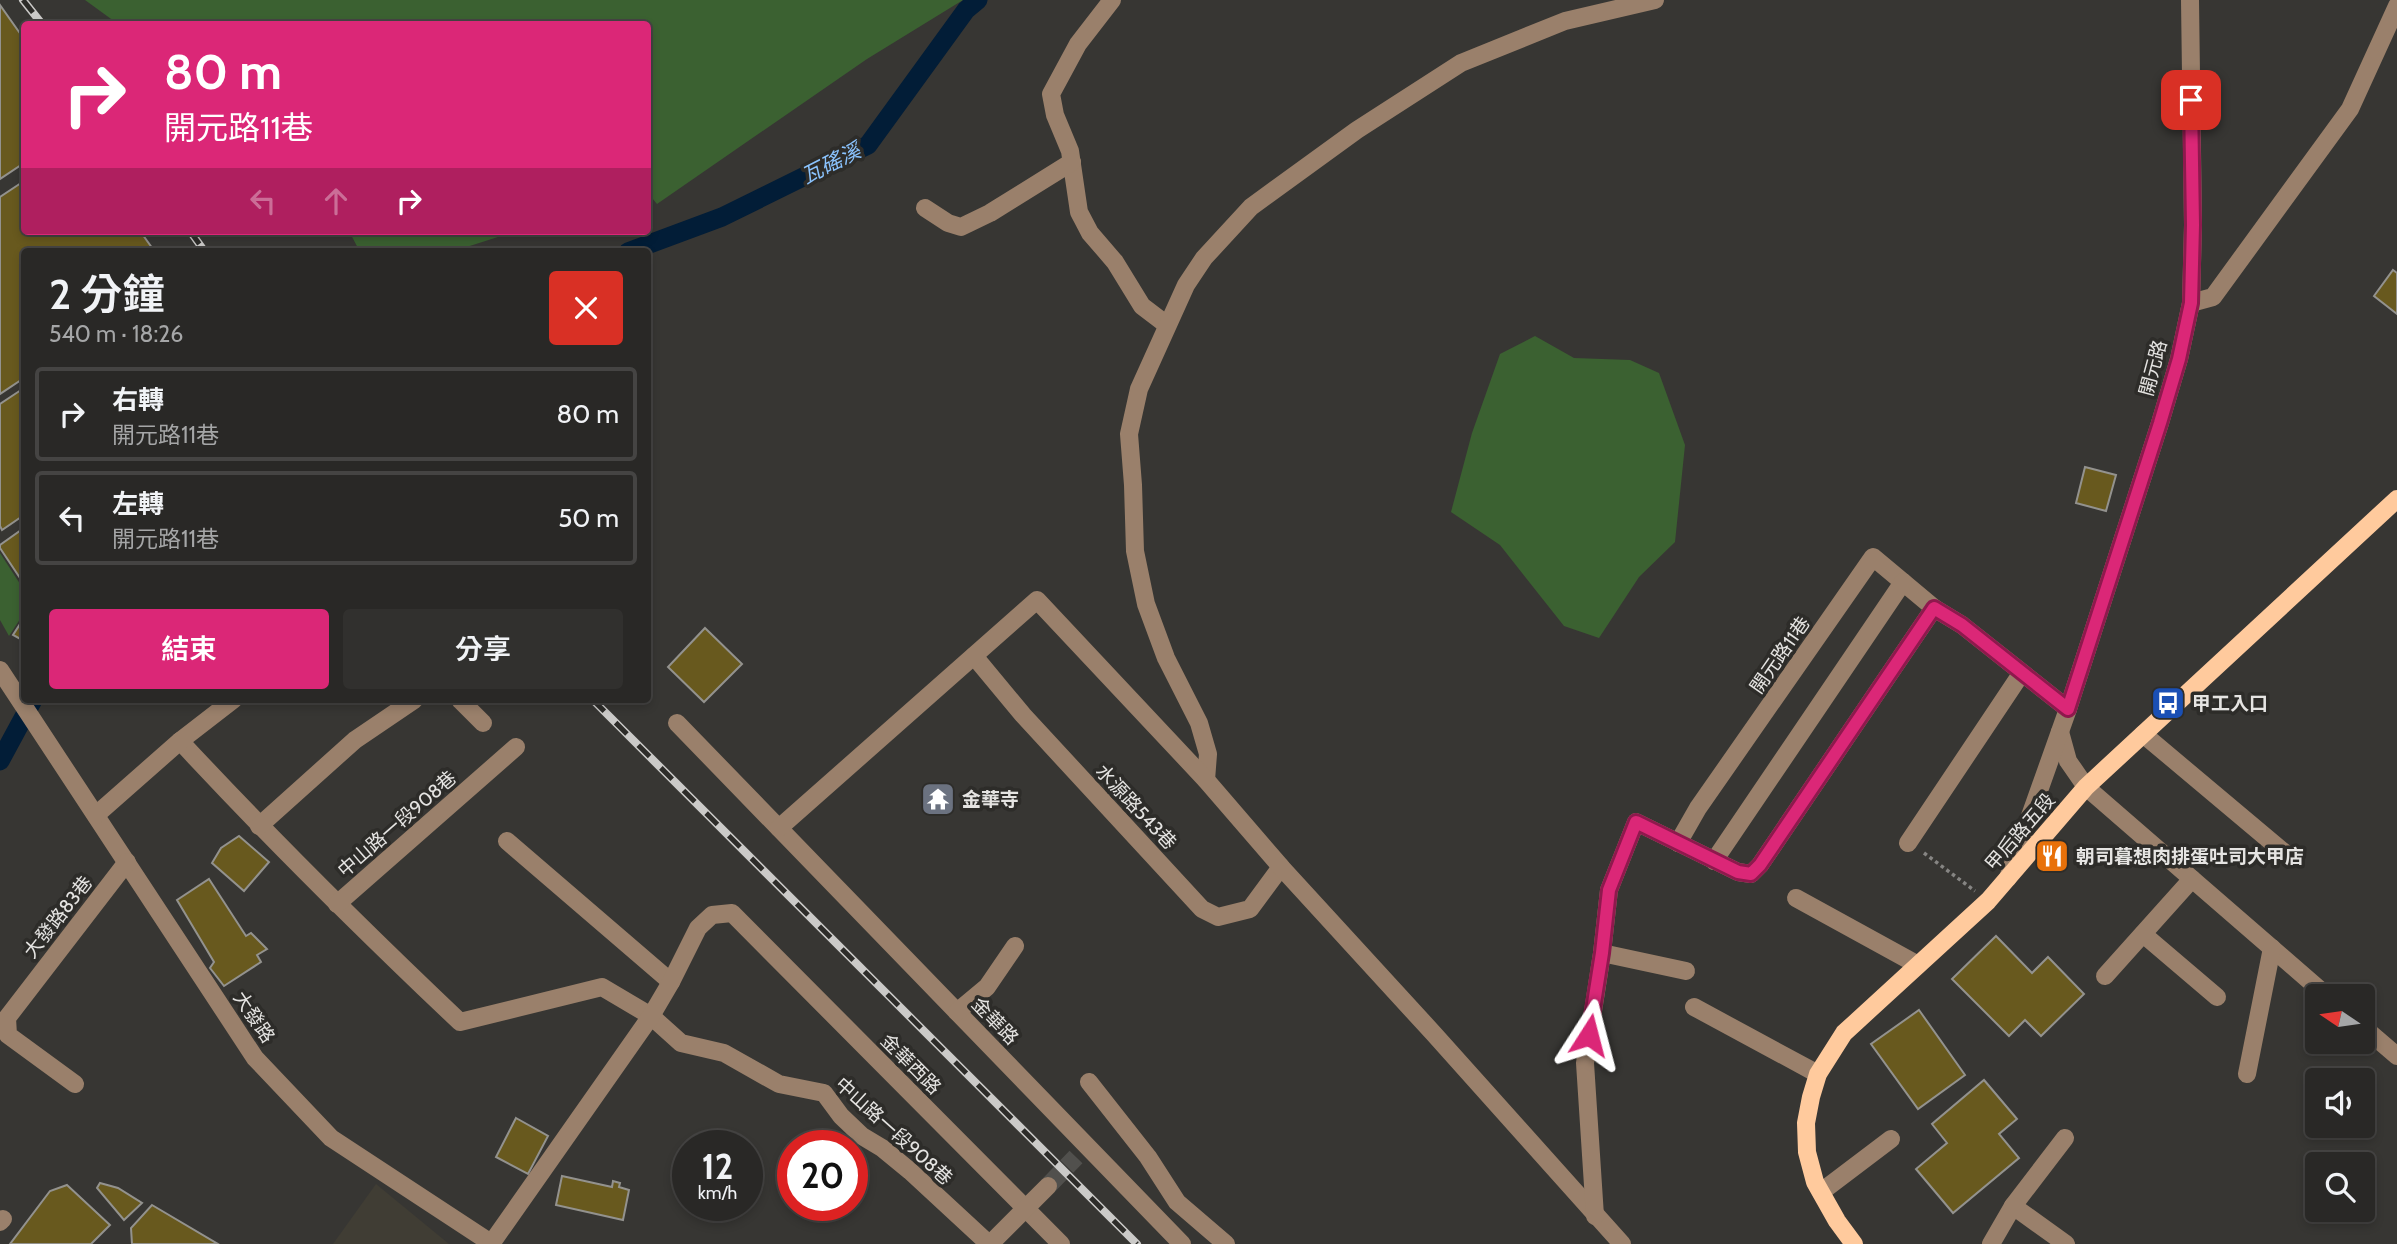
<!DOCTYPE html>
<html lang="zh-TW">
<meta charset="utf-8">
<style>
:root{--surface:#292826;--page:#31302e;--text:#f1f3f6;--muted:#a5a6a7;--line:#454443;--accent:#db2777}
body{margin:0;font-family:Cabin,"Noto Sans TC",sans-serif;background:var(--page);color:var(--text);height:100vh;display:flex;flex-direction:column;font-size:26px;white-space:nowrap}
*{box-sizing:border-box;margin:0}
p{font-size:23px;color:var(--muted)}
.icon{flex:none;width:38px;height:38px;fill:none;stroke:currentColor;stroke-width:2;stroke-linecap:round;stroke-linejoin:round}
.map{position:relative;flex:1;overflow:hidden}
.panel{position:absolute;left:21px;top:248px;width:630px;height:455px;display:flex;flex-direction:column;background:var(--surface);border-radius:7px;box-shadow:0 4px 10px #0003,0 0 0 2px var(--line)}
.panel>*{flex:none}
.guide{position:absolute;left:21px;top:21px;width:630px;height:214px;border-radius:7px;box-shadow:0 4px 10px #0003,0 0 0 2px var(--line);background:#db2777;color:#fff;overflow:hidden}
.needle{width:46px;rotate:283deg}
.controls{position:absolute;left:2305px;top:984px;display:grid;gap:14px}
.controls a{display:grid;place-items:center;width:70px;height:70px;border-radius:7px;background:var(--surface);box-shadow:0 4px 10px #0003,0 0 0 2px var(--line);font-size:35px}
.speed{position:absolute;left:672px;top:1130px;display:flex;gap:14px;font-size:35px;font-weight:700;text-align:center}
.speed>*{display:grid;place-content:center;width:91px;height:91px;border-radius:50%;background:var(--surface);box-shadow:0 4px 10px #0003,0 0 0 2px var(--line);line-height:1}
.speed small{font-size:18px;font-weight:400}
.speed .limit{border:10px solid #d22;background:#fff;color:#111}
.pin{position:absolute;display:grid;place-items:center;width:60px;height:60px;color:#fff;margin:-30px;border-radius:14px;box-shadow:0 4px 10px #0006}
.me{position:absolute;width:77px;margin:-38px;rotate:9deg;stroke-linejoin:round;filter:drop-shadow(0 0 5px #0008)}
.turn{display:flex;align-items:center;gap:24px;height:147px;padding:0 28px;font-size:32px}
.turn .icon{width:91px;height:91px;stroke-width:2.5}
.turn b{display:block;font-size:49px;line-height:60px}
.lanes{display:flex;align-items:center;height:66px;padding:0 28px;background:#0003;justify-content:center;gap:35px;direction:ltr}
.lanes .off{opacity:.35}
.round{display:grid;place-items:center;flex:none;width:74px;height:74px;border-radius:7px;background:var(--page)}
.overview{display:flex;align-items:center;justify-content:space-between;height:119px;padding:0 28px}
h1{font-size:42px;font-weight:600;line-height:52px}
.button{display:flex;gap:14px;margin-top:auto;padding:14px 28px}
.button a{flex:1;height:80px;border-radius:7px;background:var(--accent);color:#fff;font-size:28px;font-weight:600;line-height:80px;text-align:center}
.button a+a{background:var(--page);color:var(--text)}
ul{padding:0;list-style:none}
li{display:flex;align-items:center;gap:21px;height:94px;margin:0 14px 10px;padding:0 14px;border:4px solid var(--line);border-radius:7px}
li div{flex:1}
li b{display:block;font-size:26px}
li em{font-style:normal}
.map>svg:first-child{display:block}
.built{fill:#403d34}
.green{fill:#3b6131}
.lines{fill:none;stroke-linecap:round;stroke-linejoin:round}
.canal{stroke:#021d37;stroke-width:19}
.building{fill:#68591e;stroke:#93928e;stroke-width:2}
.minor-tunnel{stroke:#51504d;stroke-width:18;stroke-dasharray:18 9;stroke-linecap:butt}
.path{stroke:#868583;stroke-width:3.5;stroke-dasharray:3.5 3.5;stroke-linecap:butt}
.minor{stroke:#9a806b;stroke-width:18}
.major{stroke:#ffca9d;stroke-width:18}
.rail-casing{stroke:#cbcac8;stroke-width:8}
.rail{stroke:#2d2c29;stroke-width:5;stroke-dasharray:16;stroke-linecap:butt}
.route-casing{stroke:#8e194d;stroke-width:18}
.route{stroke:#db2777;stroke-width:12}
.labels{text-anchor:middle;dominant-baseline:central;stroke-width:7;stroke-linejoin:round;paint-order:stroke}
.street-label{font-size:19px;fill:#e5e4e2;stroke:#2d2c29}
.poi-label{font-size:19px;font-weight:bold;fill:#e5e4e2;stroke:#2d2c29;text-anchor:start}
.water-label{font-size:21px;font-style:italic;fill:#8bc4ff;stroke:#2d2c29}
</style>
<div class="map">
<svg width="2397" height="1244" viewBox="0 0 2397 1244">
<rect width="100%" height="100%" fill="#373633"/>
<polygon class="built" points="376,1184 449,1244 333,1244"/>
<g class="green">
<polygon points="85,0 963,0 867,59 657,204 648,193 648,24 118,24"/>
<polygon points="349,231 531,231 501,236 451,252 360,252"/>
<polygon points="1535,336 1574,358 1630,360 1659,373 1685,445 1675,542 1639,577 1599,638 1564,626 1500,545 1451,512 1472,433 1500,354"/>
<polygon points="0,553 24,590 24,613 9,636 0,620"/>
</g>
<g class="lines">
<g class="canal">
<polyline points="628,252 722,217 868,145 966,10 978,0"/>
<polyline points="0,761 33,700"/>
</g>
</g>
<g class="building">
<polygon points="0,5 24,39 24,163 0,179"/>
<polygon points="24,181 24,231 140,231 155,252 24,252 24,378 0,394 0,197"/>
<polygon points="2393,270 2397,273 2397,314 2374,296"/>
<polygon points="24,388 24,515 2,530 0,526 0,404"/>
<polygon points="2085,467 2116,475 2106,511 2076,503"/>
<polygon points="24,528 24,584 0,548 0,545"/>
<polygon points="24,618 24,641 13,635"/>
<polygon points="705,628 742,664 704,702 668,667"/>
<polygon points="239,836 269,862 244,891 212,863 221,848"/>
<polygon points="209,879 246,936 251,933 267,949 257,955 261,962 224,986 210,968 214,962 177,900"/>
<polygon points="1996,936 2032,973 2048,957 2084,994 2041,1036 2025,1020 2009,1036 1952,979"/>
<polygon points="1919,1010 1965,1075 1918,1109 1871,1044"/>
<polygon points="1984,1080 2017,1119 1999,1134 2019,1158 1953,1213 1916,1169 1947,1143 1932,1124"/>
<polygon points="516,1118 548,1136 528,1174 496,1157"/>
<polygon points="562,1176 612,1187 613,1181 620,1183 619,1187 629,1190 623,1220 556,1205"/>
<polygon points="100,1183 118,1188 142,1203 124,1220 97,1188"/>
<polygon points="67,1185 110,1225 91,1244 10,1244 50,1191"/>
<polygon points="152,1205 218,1244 132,1244 131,1228"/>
</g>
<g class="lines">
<polyline class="minor-tunnel" points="1048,1186 1076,1157"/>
<polyline class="path" points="1924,853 1975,891"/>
<g class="minor">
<polyline points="1112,0 1078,44 1051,94 1055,115 1070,151 1079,212 1090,233 1115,262 1142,306 1167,325"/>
<polyline points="925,208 948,223 961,227 990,213 1072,162"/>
<polyline points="2191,303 2213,297 2350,109 2397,6"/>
<polyline points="974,656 1023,715 1202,909 1218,917 1250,909 1281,867"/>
<polyline points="0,670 255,1058 331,1138 491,1243"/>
<polyline points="460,700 483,723"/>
<polyline points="677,723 1182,1244"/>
<polyline points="2060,732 2068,761 2086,787 2327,996"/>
<polyline points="2143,734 2286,854"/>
<path d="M180 741C270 838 364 931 460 1022L602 987 651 1016 681 1043 724 1053 779 1084 824 1093 841 1116 862 1136 882 1148 910 1171 989 1244"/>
<polyline points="1206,780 1208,754 1199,723 1166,658 1146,604 1135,551 1133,485 1129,434 1139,389 1186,285 1204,258 1251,207 1357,130 1461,63 1565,21 1655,0"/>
<polyline points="96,815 180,741 233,700"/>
<polyline points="259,826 355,740 414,700"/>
<polyline points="779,828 1037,600 1206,780 1281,867 1434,1034 1622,1244"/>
<polyline points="507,841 671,982"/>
<polyline points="1678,843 1698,808 1873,557 1934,608"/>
<polyline points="1908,843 2021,674"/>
<polyline points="1714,861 1903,582"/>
<polyline points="2008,878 2068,709 2160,423 2179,359 2191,303 2193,225 2190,0"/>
<polyline points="1796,898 1918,965"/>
<polyline points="337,904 516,747"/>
<polyline points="2143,934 2217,997"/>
<polyline points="1602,953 1686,971"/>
<polyline points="2105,976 2192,879"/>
<polyline points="1694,1007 1818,1074"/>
<polyline points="957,1012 987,987 1015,946"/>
<polyline points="2362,1026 2397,1056"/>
<polyline points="2247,1074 2272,948"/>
<polyline points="1089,1082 1148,1157 1177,1202 1226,1244"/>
<polyline points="75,1084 8,1035 7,1018 127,862"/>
<polyline points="1821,1192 1891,1139"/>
<polyline points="2013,1206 2065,1138"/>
<polyline points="1595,1216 1585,1063 1602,953 1609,890 1636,822 1738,872 1751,874 1760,865 1934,608 1962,625 2068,709"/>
<polyline points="0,1222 3,1219"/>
<polyline points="491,1244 651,1016 671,982 698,928 712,915 732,913 1061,1244"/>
<polyline points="990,1244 1048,1186"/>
<polyline points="1991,1244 2013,1206 2066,1244"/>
</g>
<polyline class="major" points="1854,1244 1837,1221 1815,1182 1807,1152 1806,1123 1811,1097 1818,1074 1844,1033 1988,901 2086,787 2397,499"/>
<g class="rail-casing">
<g id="rail">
<polyline points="23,0 42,24"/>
<polyline points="190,231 205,252"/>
<polyline points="593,700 1137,1244"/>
</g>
</g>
<use href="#rail" class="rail"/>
</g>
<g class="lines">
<g class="route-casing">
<polyline id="route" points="1589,1035 1602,953 1609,890 1636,822 1738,872 1751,874 1760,865 1934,608 1962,625 2068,709 2160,423 2179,359 2191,303 2193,225 2191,100"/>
</g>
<use href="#route" class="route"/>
</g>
<defs>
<g id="bus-square" transform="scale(1.75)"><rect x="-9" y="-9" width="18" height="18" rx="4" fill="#1a4fb4" stroke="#2d2c29"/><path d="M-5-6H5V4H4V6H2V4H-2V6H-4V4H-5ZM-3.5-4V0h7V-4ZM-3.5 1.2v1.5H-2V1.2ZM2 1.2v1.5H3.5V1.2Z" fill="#fff"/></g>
<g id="temple-square" transform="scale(1.75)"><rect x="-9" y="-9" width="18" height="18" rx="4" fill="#6b7280" stroke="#2d2c29"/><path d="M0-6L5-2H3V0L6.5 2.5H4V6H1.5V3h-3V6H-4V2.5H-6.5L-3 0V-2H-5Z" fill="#fff"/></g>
<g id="restaurant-square" transform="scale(1.75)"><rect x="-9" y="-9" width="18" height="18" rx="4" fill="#e8710a" stroke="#2d2c29"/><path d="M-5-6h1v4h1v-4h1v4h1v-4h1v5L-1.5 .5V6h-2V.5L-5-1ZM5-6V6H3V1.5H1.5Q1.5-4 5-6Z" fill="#fff"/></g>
</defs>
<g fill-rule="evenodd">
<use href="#bus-square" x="2168" y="703"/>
<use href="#temple-square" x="938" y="799"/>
<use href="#restaurant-square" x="2052" y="856"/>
</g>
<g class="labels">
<g class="street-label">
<text transform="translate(2153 368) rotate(-75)">開元路</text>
<text transform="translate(1780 655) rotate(-55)">開元路11巷</text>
<text transform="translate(1136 807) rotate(47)">水源路543巷</text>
<text transform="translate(397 824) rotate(-41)">中山路一段908巷</text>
<text transform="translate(2020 832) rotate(-49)">甲后路五段</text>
<text transform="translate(58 917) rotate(-52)">大發路83巷</text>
<text transform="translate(254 1017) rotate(56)">大發路</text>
<text transform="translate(995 1021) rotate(46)">金華路</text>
<text transform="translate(911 1064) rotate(45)">金華西路</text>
<text transform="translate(894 1131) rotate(42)">中山路一段908巷</text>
</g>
<g class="poi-label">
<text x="2192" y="703">甲工入口</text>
<text x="962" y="799">金華寺</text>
<text x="2076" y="856">朝司暮想肉排蛋吐司大甲店</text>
</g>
<g class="water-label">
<text transform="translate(831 163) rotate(-27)">瓦磘溪</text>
</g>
</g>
</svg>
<div class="controls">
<a><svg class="needle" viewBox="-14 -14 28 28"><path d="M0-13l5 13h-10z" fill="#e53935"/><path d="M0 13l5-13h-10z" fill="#a5a6a7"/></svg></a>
<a><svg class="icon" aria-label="sound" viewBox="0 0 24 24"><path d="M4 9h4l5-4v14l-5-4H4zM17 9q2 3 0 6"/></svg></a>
<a><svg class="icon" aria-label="search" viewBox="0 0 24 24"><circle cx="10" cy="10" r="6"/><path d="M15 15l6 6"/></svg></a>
</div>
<div class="speed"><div>12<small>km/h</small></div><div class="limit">20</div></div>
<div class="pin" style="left:2191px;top:100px;background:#d93025"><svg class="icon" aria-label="arrive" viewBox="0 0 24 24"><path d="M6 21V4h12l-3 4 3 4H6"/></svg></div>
<svg class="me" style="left:1589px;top:1035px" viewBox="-20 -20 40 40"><path d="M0-17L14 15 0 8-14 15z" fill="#db2777" stroke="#fff" stroke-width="4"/></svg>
<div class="guide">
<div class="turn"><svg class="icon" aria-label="right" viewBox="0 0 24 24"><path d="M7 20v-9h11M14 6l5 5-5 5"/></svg><div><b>80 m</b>開元路11巷</div></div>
<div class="lanes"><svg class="icon off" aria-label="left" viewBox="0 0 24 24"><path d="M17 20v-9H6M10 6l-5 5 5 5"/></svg><svg class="icon off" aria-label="ahead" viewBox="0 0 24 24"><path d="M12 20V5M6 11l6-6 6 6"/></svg><svg class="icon" aria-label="right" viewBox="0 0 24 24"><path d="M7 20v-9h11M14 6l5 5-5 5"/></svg></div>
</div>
<section class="panel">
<div class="overview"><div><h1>2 分鐘</h1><p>540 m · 18:26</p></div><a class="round" style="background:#d93025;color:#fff"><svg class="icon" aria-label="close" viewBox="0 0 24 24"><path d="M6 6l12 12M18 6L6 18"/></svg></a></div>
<ul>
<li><svg class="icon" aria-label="right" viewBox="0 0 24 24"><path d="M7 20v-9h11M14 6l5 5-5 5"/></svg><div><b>右轉</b><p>開元路11巷</p></div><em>80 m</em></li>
<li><svg class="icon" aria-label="left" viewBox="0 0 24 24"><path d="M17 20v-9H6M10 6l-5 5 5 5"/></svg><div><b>左轉</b><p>開元路11巷</p></div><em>50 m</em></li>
</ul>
<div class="button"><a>結束</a><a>分享</a></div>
</section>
</div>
